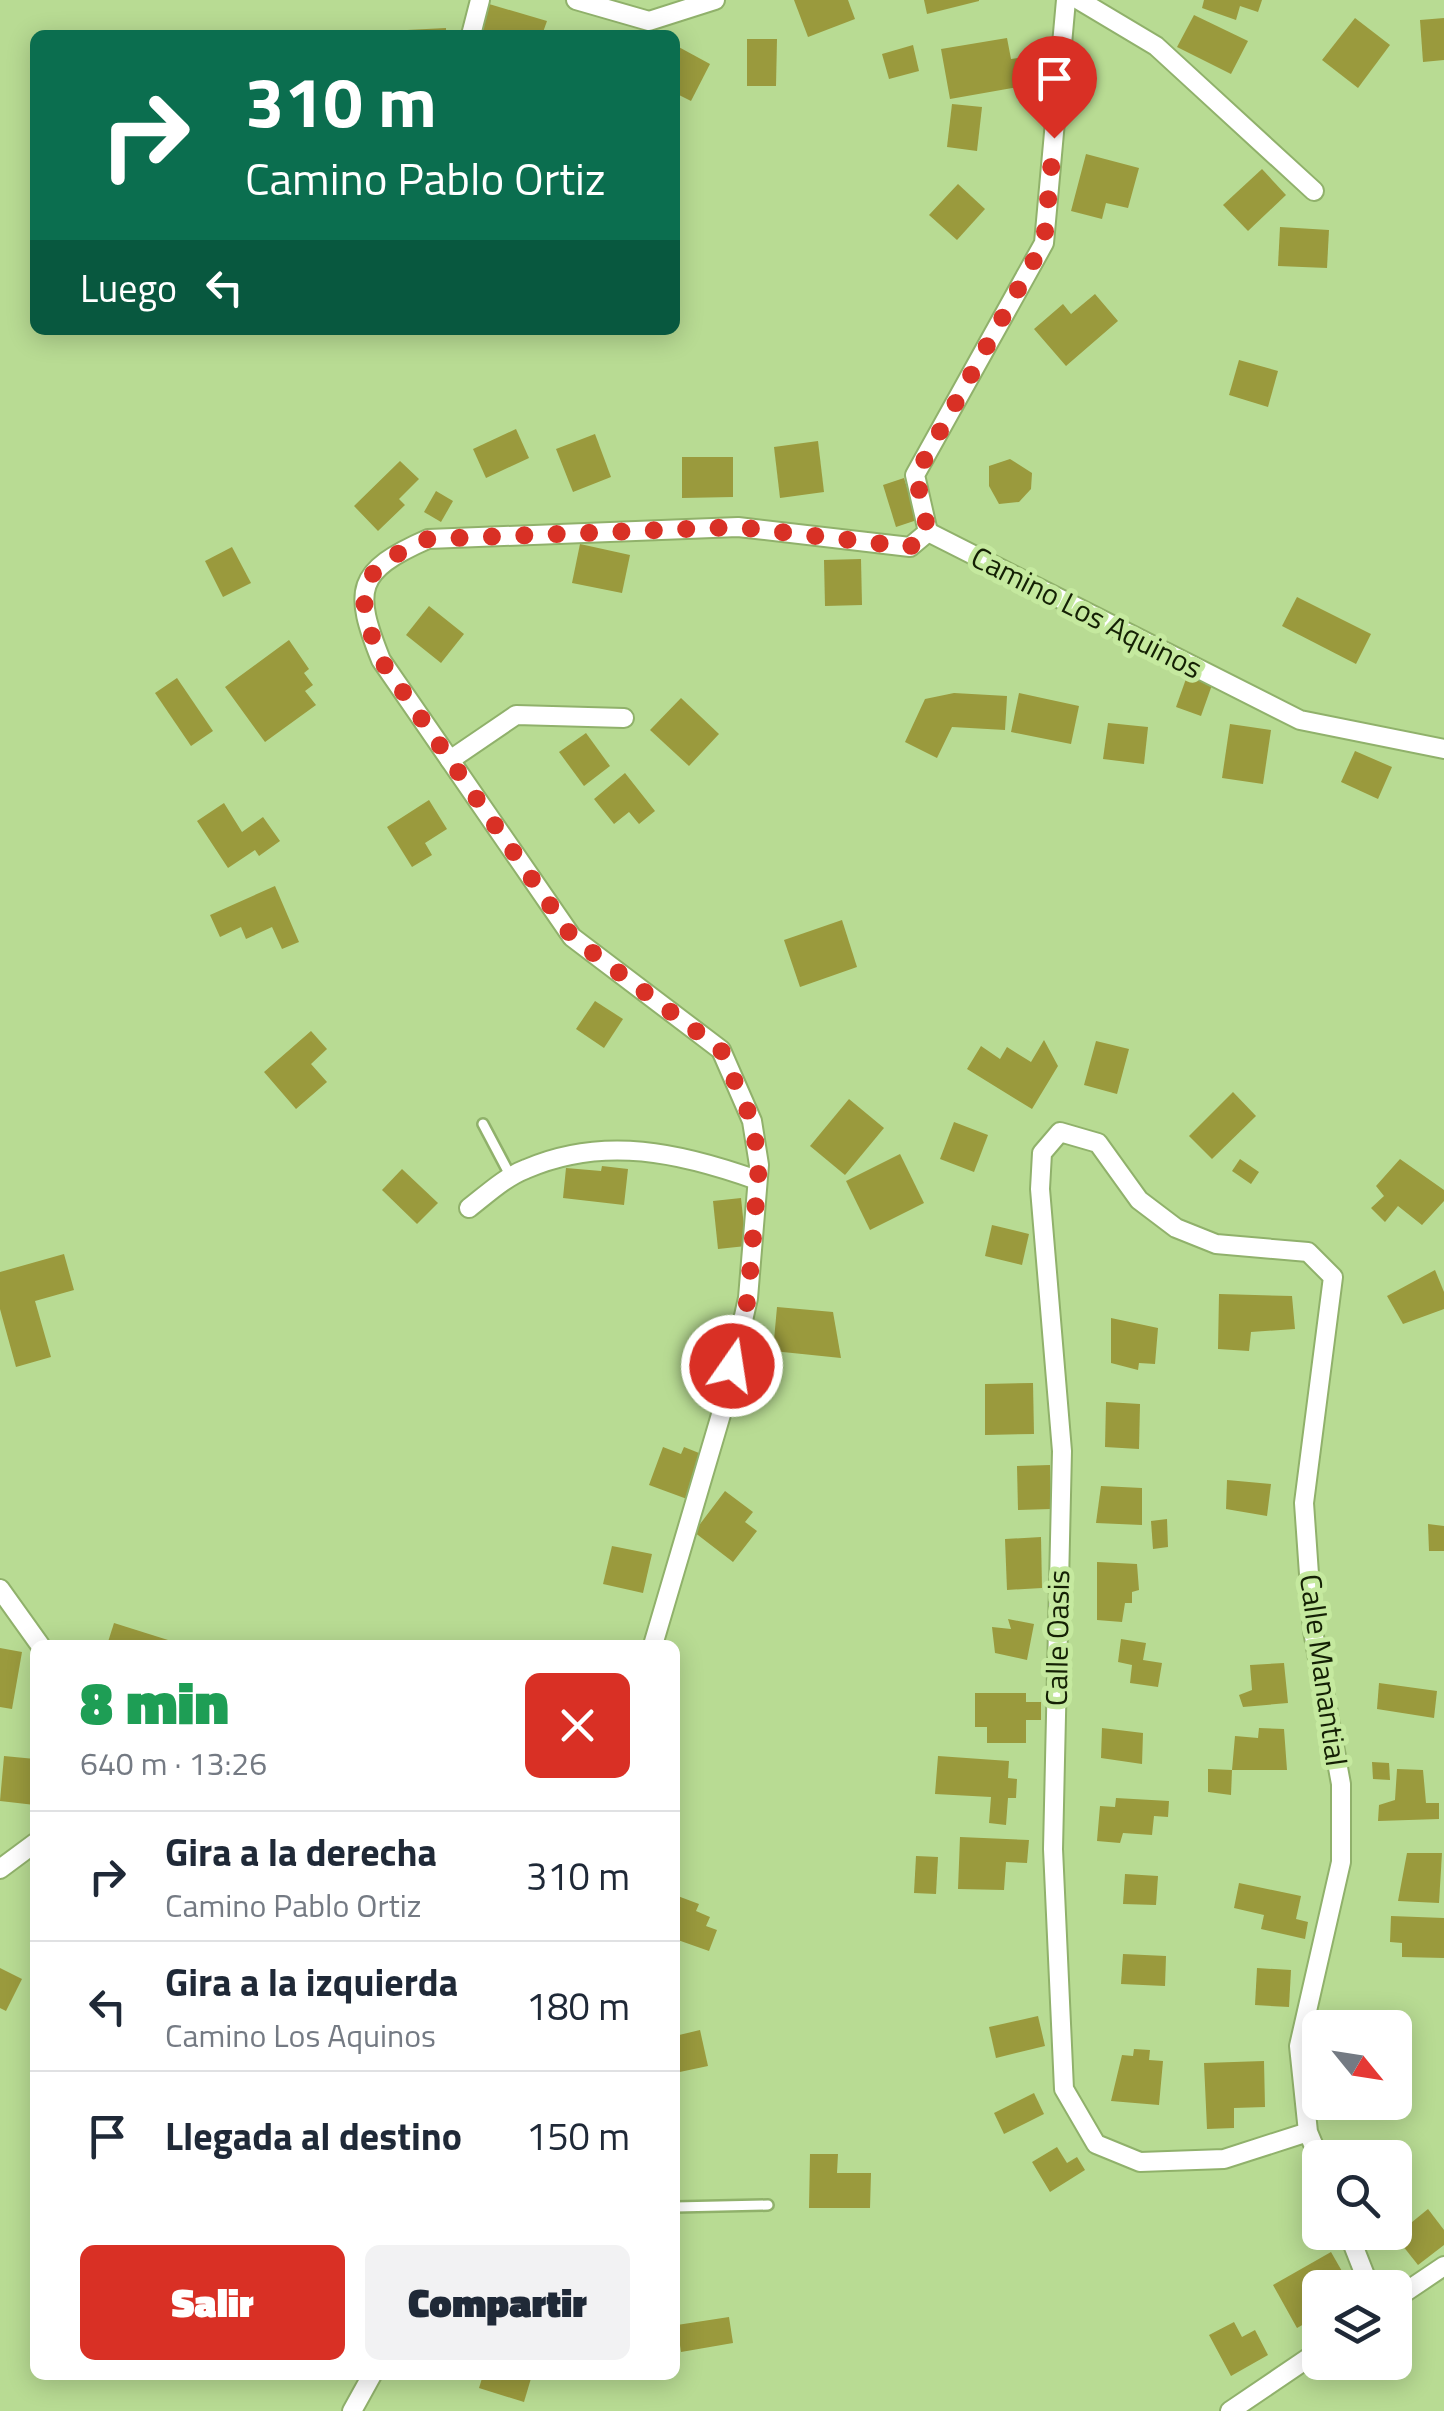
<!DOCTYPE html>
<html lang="es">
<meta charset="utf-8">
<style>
:root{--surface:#fff;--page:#f2f2f3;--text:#1f2937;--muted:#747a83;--line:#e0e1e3;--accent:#d93025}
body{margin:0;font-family:"Titillium Web",sans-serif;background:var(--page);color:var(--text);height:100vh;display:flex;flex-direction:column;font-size:38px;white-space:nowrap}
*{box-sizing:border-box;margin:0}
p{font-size:32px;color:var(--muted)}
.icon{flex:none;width:55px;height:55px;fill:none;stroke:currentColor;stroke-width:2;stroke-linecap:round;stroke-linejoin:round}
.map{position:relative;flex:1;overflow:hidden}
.side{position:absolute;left:30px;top:1640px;width:650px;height:740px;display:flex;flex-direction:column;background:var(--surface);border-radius:15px;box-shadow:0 5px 25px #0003}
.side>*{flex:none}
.banner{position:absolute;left:30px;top:30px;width:650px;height:305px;border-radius:15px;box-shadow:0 5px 25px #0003;background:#0b6e4f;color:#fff;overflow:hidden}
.needle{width:65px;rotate:120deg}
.fabs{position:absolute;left:1302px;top:2010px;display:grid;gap:20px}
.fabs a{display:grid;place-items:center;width:110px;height:110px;border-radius:15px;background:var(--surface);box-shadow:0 5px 25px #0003;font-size:50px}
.pin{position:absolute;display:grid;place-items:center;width:85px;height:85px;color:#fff;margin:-102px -42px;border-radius:50% 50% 50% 0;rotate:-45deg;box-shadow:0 0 10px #0007}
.pin .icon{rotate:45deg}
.me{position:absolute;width:110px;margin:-55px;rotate:13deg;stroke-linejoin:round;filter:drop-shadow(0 0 8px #0008)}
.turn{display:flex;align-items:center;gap:35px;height:210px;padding:0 50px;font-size:45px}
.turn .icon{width:130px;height:130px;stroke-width:2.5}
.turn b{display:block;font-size:70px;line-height:85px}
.then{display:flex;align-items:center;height:95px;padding:0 50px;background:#0003;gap:20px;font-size:38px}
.round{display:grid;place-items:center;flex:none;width:105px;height:105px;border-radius:15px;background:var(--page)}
.overview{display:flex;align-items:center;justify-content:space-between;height:170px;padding:0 50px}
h1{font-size:60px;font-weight:800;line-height:75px;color:#1e9e55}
.cta{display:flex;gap:20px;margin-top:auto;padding:20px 50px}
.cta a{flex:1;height:115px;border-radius:15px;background:var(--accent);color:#fff;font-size:40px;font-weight:800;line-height:115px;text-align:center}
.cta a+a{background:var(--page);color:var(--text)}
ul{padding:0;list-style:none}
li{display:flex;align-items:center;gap:30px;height:130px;padding:0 50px;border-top:2px solid var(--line)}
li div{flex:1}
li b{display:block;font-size:38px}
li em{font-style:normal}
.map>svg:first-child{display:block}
.building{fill:#9a9a3d}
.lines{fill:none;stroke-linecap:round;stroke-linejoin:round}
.lane-casing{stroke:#90b16b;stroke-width:14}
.street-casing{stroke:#90b16b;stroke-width:22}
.lane{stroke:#fff;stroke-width:9}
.street{stroke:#fff;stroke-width:18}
.route{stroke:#d93025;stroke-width:18;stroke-dasharray:0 32.4}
.labels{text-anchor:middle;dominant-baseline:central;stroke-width:10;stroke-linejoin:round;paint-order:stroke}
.street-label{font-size:30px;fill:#142004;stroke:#c5e99f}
</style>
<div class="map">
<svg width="1444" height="2411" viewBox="0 0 1444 2411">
<rect width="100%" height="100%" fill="#b8db93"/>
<g class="building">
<polygon points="794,0 848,0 855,19 808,37"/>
<polygon points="924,0 979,0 979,1 927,14"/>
<polygon points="1204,0 1262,0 1258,12 1240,6 1236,20 1202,8"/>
<polygon points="489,4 547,21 542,35 480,34"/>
<polygon points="1194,15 1248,41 1231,74 1177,47"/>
<polygon points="1355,18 1390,45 1358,88 1322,60"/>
<polygon points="1444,18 1444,60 1423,62 1420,20"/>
<polygon points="446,28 446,35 407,35 407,30"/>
<polygon points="1007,38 1011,59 1024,57 1029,85 950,99 941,49"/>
<polygon points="747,39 777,39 776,86 747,86"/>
<polygon points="675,45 710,64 691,101 675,93"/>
<polygon points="913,45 919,71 889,79 882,54"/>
<polygon points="952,104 982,107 977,151 947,147"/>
<polygon points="1086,154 1139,168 1128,208 1106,203 1102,219 1071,211"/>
<polygon points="1262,169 1286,195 1248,231 1223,205"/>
<polygon points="958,184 985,209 957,240 929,215"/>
<polygon points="1280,227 1329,230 1327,268 1278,266"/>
<polygon points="1095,294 1118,321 1066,366 1034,329 1063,304 1071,314"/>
<polygon points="1239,360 1278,371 1268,407 1229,395"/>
<polygon points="516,429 529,458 486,478 473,449"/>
<polygon points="595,434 611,477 573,492 556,449"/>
<polygon points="818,441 824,492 780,498 774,447"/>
<polygon points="682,457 733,457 733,497 682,498"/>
<polygon points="1010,459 1032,473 1031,489 1019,502 999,504 989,486 989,466"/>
<polygon points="400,461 419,479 399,499 405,505 378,531 354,506"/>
<polygon points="904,478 917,520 896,527 883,485"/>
<polygon points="436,491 453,501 441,522 424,512"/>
<polygon points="580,544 630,555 622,593 572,583"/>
<polygon points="232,547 251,583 223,597 205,561"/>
<polygon points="861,559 862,605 825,606 824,560"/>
<polygon points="1297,597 1371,634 1356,664 1282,626"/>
<polygon points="429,606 464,634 441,663 406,635"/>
<polygon points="289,640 309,669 304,673 313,685 305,691 316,705 265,742 225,687"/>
<polygon points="1187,676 1212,685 1201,716 1176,707"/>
<polygon points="177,678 213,731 191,746 155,693"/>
<polygon points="954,693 1007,696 1005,730 952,727 937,758 905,742 925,699"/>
<polygon points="1019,693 1079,706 1071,744 1011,732"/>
<polygon points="681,698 719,734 689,766 650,730"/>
<polygon points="1108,723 1148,727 1144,764 1103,759"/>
<polygon points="1230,724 1271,730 1263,784 1222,778"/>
<polygon points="586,733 610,766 584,786 559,752"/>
<polygon points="1355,751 1392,767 1378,799 1341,782"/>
<polygon points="625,773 655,811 639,824 629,812 614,824 594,799"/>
<polygon points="429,800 447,829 425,843 432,855 412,867 387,827"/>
<polygon points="224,803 242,832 263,817 280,841 259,856 255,850 228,868 197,821"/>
<polygon points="275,886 299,942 282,949 272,927 246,939 241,927 220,937 210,915"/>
<polygon points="842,920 857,967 800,987 784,940"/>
<polygon points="595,1001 623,1019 604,1048 576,1029"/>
<polygon points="311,1031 327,1049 311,1064 327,1082 296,1109 264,1072"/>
<polygon points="1044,1040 1058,1066 1032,1109 967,1069 981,1046 1000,1059 1007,1047 1031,1062"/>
<polygon points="1096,1041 1129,1049 1117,1094 1084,1085"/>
<polygon points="1233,1092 1256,1116 1212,1159 1189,1136"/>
<polygon points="849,1099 884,1128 845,1175 810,1146"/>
<polygon points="954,1122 988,1135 974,1172 940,1159"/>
<polygon points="900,1154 924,1203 870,1230 846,1181"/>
<polygon points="1240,1159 1259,1172 1251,1184 1232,1171"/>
<polygon points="1400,1159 1444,1190 1444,1201 1422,1225 1398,1206 1385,1222 1371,1208 1384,1196 1376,1186"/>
<polygon points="602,1166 628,1169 624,1205 563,1198 566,1168 601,1171"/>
<polygon points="402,1169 438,1203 417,1224 382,1190"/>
<polygon points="741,1198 746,1246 718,1249 713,1201"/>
<polygon points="992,1225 1029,1234 1022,1265 985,1256"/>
<polygon points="64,1254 74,1290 35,1301 51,1357 16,1367 0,1309 0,1272"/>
<polygon points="1435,1270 1444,1292 1444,1309 1403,1324 1387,1296"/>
<polygon points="1219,1294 1292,1296 1295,1329 1251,1332 1249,1351 1218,1349"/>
<polygon points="777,1307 833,1312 841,1358 773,1351"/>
<polygon points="1111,1318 1158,1328 1155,1364 1139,1363 1138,1370 1111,1363"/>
<polygon points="1033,1383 1034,1434 985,1435 985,1384"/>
<polygon points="1106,1402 1140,1404 1139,1449 1105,1447"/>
<polygon points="663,1447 681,1454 684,1447 704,1455 687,1499 649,1485"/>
<polygon points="1050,1465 1051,1509 1018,1510 1017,1466"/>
<polygon points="1227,1480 1271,1484 1267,1516 1226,1509"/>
<polygon points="1101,1486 1142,1488 1142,1525 1096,1523"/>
<polygon points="725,1491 753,1512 745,1522 757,1531 733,1562 694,1532"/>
<polygon points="1167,1519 1168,1547 1153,1549 1151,1521"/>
<polygon points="1428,1524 1444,1526 1444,1551 1429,1551"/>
<polygon points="1041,1537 1042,1588 1007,1590 1005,1539"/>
<polygon points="612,1546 652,1554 643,1593 603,1584"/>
<polygon points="1097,1562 1137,1564 1139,1590 1132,1592 1132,1603 1125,1603 1122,1622 1097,1620"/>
<polygon points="1008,1619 1034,1624 1027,1660 995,1653 992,1627 1011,1629"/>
<polygon points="114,1623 168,1640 166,1645 107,1645"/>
<polygon points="1121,1639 1146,1643 1143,1660 1162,1663 1158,1687 1130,1683 1132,1665 1118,1662"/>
<polygon points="0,1648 22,1652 12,1709 0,1707"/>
<polygon points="1284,1663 1288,1703 1243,1707 1239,1695 1252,1690 1250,1665"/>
<polygon points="1379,1683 1437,1691 1434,1718 1377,1709"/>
<polygon points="975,1693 1026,1693 1026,1702 1041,1702 1041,1720 1026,1720 1026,1743 987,1743 987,1727 975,1727"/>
<polygon points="1102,1728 1143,1733 1142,1764 1101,1758"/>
<polygon points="1259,1728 1284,1729 1287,1770 1232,1770 1235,1736 1258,1738"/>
<polygon points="4,1756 35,1759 35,1805 0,1801"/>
<polygon points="938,1756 1009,1761 1008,1778 1017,1779 1016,1798 1008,1798 1006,1825 989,1823 991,1797 935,1794"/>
<polygon points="1372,1762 1389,1763 1390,1780 1373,1779"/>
<polygon points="1208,1769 1232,1770 1231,1795 1208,1792"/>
<polygon points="1397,1769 1423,1770 1426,1803 1439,1803 1439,1819 1378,1821 1379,1805 1395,1800"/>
<polygon points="1116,1798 1169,1801 1168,1817 1154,1816 1152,1835 1123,1833 1120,1843 1097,1841 1100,1806 1115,1807"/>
<polygon points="960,1837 1029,1840 1027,1863 1006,1862 1004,1890 958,1889"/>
<polygon points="1407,1853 1442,1853 1439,1903 1398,1901"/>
<polygon points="916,1856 938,1857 936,1894 914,1893"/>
<polygon points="1125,1874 1158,1876 1156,1905 1123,1904"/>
<polygon points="1239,1883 1301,1896 1296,1919 1308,1922 1305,1939 1261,1929 1264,1915 1234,1908"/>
<polygon points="675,1895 699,1904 696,1911 710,1917 706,1926 717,1930 709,1951 675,1939"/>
<polygon points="1391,1916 1444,1918 1444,1958 1402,1957 1402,1943 1390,1942"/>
<polygon points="1123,1954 1166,1956 1165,1986 1121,1984"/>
<polygon points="0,1968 22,1979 6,2011 0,2008"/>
<polygon points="1257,1968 1291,1970 1289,2007 1255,2005"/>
<polygon points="1038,2016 1045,2046 996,2058 989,2027"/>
<polygon points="700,2030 708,2066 675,2073 675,2036"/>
<polygon points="1134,2049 1150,2050 1149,2060 1163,2061 1159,2105 1111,2101 1122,2055 1133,2056"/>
<polygon points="1402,2051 1411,2085 1395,2089 1395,2053"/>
<polygon points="1264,2061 1265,2107 1234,2108 1234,2128 1207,2129 1204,2063"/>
<polygon points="1034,2093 1044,2114 1004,2134 994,2113"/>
<polygon points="1057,2147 1067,2163 1077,2157 1085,2170 1050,2192 1032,2162"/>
<polygon points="810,2154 838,2154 837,2173 871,2173 870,2208 809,2208"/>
<polygon points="1428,2209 1444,2230 1444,2245 1418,2265 1395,2236"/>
<polygon points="1331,2252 1343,2273 1330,2281 1334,2288 1320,2288 1320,2315 1297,2328 1273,2285"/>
<polygon points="729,2317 733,2343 681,2352 677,2325"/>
<polygon points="1234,2322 1242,2337 1255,2330 1268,2355 1231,2376 1209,2335"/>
<polygon points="483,2375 532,2375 524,2402 479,2388"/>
</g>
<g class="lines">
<g class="lane-casing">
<g id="lane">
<polyline points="483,1124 511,1177"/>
<polyline points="675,2207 768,2205"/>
</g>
</g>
<g class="street-casing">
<g id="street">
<polyline points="576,0 649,21 715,0"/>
<polyline points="1079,0 1156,46 1314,191"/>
<polyline points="471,35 480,0"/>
<polyline points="928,532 915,475 1044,243 1066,0"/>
<polyline points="928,532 1300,720 1444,749"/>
<polyline points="450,760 516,715 624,718"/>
<path d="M469 1208C486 1195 505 1177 526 1169 604 1135 681 1153 757 1180"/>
<polyline points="0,1589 40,1645"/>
<path d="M653 1645 725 1401 748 1298 759 1165 752 1121 721 1050 572 937 381 660C353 590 355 571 428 539L738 527 910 547 928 532"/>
<polyline points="0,1869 35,1843"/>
<polyline points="1308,2132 1224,2159 1140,2162 1096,2144 1064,2089 1053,1849 1062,1451 1040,1189 1042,1153 1060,1132 1098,1143 1139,1200 1176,1228 1216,1244 1308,1252 1333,1277 1304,1503 1313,1631 1341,1784 1341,1862 1299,2046 1308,2132 1320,2161"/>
<polyline points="1348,2232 1370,2288"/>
<polyline points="1395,2299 1444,2266"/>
<polyline points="352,2411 372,2375"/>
<polyline points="1230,2411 1320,2350"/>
</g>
</g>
<use href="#lane" class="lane"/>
<use href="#street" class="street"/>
</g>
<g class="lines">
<path class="route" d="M732 1366 748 1298 759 1165 752 1121 721 1050 572 937 381 660C353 590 355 571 428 539L738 527 910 547 928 532 916 475 1044 242 1054 138"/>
</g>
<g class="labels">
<g class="street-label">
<text transform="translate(1087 612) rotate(27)">Camino Los Aquinos</text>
<text transform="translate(1057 1638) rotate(-89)">Calle Oasis</text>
<text transform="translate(1324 1670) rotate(82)">Calle Manantial</text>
</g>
</g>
</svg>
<div class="fabs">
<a><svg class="needle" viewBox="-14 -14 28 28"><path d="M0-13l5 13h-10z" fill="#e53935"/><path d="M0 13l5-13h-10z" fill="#747a83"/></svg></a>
<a><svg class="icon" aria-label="search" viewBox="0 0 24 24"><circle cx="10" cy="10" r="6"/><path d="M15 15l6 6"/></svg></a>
<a><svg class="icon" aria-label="layers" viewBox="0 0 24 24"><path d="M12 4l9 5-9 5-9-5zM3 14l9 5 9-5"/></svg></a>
</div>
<div class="pin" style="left:1054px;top:138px;background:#d93025"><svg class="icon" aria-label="arrive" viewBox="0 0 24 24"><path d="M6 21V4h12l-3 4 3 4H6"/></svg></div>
<svg class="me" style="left:732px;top:1366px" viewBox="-20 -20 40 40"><circle r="17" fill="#d93025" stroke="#fff" stroke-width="3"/><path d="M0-11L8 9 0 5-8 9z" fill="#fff"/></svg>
<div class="banner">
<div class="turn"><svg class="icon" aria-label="right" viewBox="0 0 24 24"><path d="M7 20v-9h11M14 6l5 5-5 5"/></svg><div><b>310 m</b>Camino Pablo Ortiz</div></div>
<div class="then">Luego<svg class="icon" aria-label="left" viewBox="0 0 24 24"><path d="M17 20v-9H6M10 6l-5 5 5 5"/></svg></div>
</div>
<section class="side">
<div class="overview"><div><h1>8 min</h1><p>640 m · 13:26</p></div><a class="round" style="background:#d93025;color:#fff"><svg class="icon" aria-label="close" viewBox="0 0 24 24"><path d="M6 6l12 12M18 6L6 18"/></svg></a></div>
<ul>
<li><svg class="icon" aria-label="right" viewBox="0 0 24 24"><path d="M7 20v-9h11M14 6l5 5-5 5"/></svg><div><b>Gira a la derecha</b><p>Camino Pablo Ortiz</p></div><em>310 m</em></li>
<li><svg class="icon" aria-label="left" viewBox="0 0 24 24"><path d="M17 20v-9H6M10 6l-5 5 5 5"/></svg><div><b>Gira a la izquierda</b><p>Camino Los Aquinos</p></div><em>180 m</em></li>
<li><svg class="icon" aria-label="arrive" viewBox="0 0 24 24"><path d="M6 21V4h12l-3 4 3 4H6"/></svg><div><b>Llegada al destino</b></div><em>150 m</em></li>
</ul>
<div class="cta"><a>Salir</a><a>Compartir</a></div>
</section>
</div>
